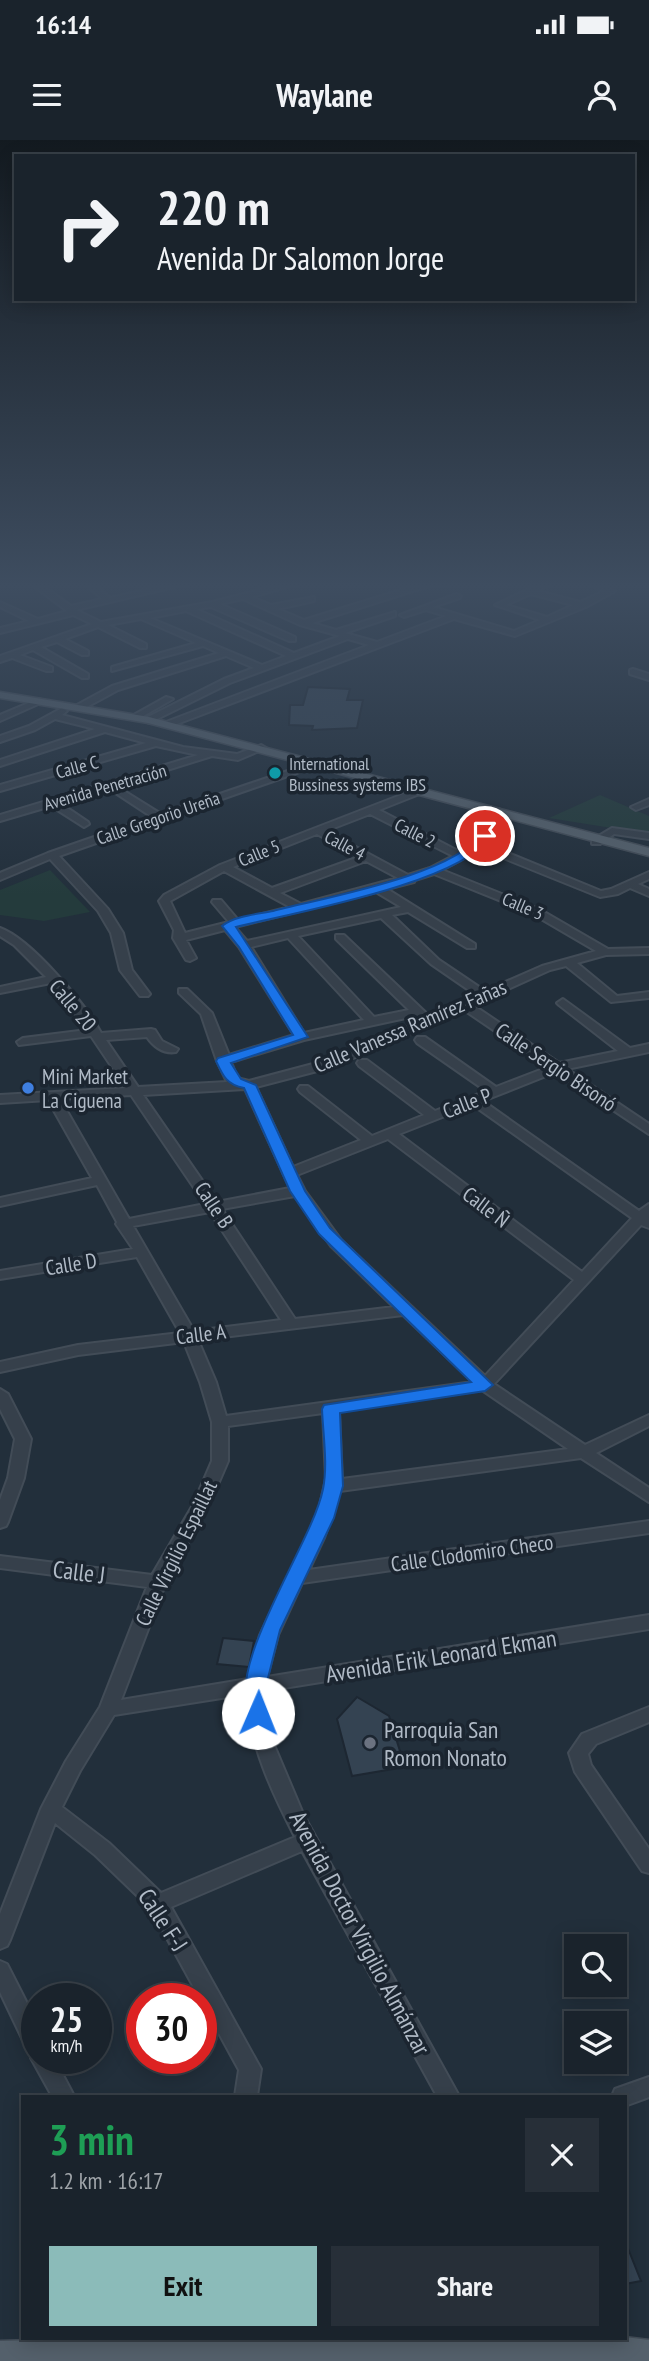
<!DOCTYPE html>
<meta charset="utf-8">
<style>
:root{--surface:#1a232c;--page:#272f38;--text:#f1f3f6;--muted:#9fa4a9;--line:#384048;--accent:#8bbbb9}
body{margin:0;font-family:"PT Sans Narrow",sans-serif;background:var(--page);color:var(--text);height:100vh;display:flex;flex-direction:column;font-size:26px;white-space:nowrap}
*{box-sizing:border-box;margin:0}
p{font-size:23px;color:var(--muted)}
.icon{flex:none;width:38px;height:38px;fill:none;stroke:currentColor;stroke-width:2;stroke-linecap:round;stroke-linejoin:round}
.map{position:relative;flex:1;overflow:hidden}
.details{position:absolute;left:21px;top:1955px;width:606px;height:245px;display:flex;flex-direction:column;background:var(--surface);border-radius:0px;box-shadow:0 4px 18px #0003,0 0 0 2px var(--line)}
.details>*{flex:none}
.guide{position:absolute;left:14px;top:14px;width:621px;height:147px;border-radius:0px;box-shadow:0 4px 18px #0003,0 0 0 2px var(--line);background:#1a232c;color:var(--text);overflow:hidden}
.tools{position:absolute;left:564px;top:1794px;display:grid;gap:14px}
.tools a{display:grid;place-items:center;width:63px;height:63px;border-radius:0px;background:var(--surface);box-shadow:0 4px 18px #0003,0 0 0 2px var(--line);font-size:35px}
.speed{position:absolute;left:21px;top:1843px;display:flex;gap:14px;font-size:35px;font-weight:700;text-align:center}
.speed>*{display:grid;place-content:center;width:91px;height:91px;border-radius:50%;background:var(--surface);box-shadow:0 4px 18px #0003,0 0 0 2px var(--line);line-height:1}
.speed small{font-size:18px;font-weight:400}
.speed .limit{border:10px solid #d22;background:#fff;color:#111}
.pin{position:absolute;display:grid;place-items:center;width:60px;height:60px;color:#fff;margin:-30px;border:4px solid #fff;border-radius:50%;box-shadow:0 2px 7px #0007}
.me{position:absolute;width:77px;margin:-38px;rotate:1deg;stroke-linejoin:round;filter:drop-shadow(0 0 5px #0008)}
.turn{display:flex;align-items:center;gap:24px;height:147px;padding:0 28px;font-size:32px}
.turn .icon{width:91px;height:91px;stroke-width:2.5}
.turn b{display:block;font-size:49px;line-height:60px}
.round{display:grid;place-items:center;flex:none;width:74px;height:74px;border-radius:0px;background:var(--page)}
.summary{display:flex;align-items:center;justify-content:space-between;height:119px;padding:0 28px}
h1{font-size:42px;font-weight:700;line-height:52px;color:#1e9e55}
.primary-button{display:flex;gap:14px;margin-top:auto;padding:14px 28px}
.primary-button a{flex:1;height:80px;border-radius:0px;background:var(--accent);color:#111;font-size:28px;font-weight:700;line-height:80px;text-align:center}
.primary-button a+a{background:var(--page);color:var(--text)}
.status{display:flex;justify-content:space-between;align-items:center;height:49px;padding:0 35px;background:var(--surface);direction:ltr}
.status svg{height:19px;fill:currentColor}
header{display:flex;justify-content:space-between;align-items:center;height:91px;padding:0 28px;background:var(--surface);font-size:32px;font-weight:700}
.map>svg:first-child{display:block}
.green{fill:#243b3c}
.building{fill:#344352;stroke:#1d2732;stroke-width:2}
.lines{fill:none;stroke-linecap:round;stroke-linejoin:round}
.minor-casing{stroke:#424c57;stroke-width:4}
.major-casing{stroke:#424c57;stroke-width:3}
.minor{fill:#36404b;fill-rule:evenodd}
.major{fill:#54606b;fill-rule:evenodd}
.route{fill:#1a73e8;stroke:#114b97;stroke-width:2}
.culture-dot{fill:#0f9aa8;stroke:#1b2530;stroke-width:2.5}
.shop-dot{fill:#3f7fe0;stroke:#1b2530;stroke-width:2.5}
.worship-dot{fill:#6b7280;stroke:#1b2530;stroke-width:2.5}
.labels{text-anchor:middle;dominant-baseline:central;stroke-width:7;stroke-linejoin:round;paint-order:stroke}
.far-poi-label{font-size:18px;fill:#b1bbc7;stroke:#1b2530;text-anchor:start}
.far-street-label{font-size:18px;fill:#b1bbc7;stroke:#1b2530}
.street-label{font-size:21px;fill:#b1bbc7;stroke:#1b2530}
.poi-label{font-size:21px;fill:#b1bbc7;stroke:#1b2530;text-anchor:start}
.near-street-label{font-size:24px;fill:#b1bbc7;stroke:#1b2530}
.near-poi-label{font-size:24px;fill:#b1bbc7;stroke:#1b2530;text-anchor:start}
</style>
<div class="status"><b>16:14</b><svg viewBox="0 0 49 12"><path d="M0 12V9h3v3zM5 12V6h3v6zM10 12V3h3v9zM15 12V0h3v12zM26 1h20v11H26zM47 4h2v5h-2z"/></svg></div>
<header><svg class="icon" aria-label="menu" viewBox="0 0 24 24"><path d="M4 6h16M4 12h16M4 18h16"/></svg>Waylane<svg class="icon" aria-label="person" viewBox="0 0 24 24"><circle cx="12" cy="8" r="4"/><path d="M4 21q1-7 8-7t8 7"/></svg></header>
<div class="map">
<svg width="649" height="2221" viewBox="0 0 649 2221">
<rect width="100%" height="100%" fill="#222f3b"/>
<g class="green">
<polygon points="600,655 649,676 649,694 549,678"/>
<polygon points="50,730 90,772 44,781 0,775 0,750"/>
</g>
<g class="building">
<polygon points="308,547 350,549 347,560 363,560 357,588 312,590 313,586 289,585 290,565 303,565"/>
<polygon points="223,1498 254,1501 249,1527 217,1524"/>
<polygon points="357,1557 389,1576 405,1627 352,1636 337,1579"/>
<polygon points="625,2101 641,2141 625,2144"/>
</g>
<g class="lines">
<g class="minor-casing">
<g id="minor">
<path d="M31 444H40L71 466 102 459 85 444H94L110 458 171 444H187L76 470 101 482 212 462 283 444H297L252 457 271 465 314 457V461L278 469 304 480 420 444H451L447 446 432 445 312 483 336 490 395 472V476L345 493 377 502 446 476 426 470 404 477 400 475 457 454 461 456 460 458 433 467 514 491 540 480 495 465 539 444H550L538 451 580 462 604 451 587 444H599L615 451 586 467 515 496 454 479 169 587 164 584 166 582 369 505 348 499 230 543 149 583 144 580 146 578 224 539 254 528 226 516 118 550 83 569H77V565L112 546 219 513 203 506 112 531V527L196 503 141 479 108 485 146 504V508H140L98 487 65 499 88 511V515H82L57 502 41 507 88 534V538H82L33 510 20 515 52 527V531H46L12 518 0 522V516L92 484 73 475 0 493V488L29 481 0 467V462L38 479 67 471ZM531 454 573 465 547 477 506 465ZM243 459 300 485 340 496 294 513 196 469 211 467 289 501H295V497L220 464ZM186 471 286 516 262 525 150 478Z"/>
<polygon points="633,529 649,534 649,540 630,534 630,530"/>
<polygon points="166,557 173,559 138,579 130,577"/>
<polygon points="38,559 45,561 0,581 0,575"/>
<polygon points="62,568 67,571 62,575 183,607 237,614 261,605 266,608 238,620 212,616 116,646 161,674 314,622 322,624 59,716 108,769 123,793 132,830 150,854 148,856 140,856 120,830 111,793 98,771 50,719 0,740 0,733 48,713 152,677 108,648 60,663 88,682 89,684 84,687 51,666 0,681 0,675 198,615 156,606 0,651 0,645 146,603 105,592 0,626 0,620 95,589 55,579 35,590 0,602 0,596 29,586"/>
<path d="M419 648 424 651 422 653 379 670 460 712 476 703 490 671 499 669 500 671 486 704 601 751 611 749 649 732V739L638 744 649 749V756L630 748 618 754 600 757 481 709 442 730 539 769 608 809 649 808V814L606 815 577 823 617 856 649 852V858L611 862 566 826 550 830 473 865 559 923 618 911 559 865 557 863 563 859 630 908 649 904V912L567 929 649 984V994L556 932 483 961 639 1071 649 1064V1088L641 1085 494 1244 585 1305 649 1275V1286L596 1313 649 1348V1362L581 1318 340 1351 324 1398 309 1430 649 1381V1393L302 1443 278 1495 267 1537 649 1475V1489L265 1551 266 1573 274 1605 304 1676 459 1956H437L302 1711 171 1767 261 1929 257 1956H235L239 1930 151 1769 95 1715 55 1683 10 1800 7 1806 0 1809V1774L41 1669 66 1621 100 1567 147 1447 0 1428V1416L152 1435 193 1365 212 1321V1282L200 1242 184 1202 78 1215 0 1232V1222L78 1205 180 1193 137 1117 0 1139V1131L133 1109 116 1084 117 1082 97 1045 0 1066V1058L92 1038 48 960 0 963V955L126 948 91 896 19 905 17 902 23 898 87 890 51 843 0 853V847L46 837 14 805 0 796V788C31 799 87 866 101 893L151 889 155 890 162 901 178 909 176 912C164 914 154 907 147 897L106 900 138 947 227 942 217 921 201 874 179 853V849H187L212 873 229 915 294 895 239 807 225 790 186 800 196 818 190 821 186 820 173 798 174 790 159 761 164 755 220 725ZM370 674 453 716 430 728 408 735 326 691ZM317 694 359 717 272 748 233 727ZM366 721 398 738 301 764 280 753ZM224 731 290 767 238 780 221 760H213L212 762 229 782 185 793 170 761ZM434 734 531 773 596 811 542 826 485 851 439 820 392 775 408 772 467 808H475V804L387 749 414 742 415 740ZM376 752 401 767 247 801 235 787ZM381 778 431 824 476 855 427 878 426 873 344 795H336V799L409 870 374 877 298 796ZM288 798 364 880 304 893 251 807ZM464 870 548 927 496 947 425 897H417L415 900 417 903 486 951 435 971 367 920H359L357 923 359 926 424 975 372 996 308 946H300L298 949 300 952 361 1000 293 1027 256 947 321 930 380 908ZM415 876 423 879 372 902 313 924 249 941 237 938 231 922 304 900ZM245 949 290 1048 217 1062 143 955ZM131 955 205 1064 129 1079 60 959ZM473 965 632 1078 582 1132 399 994ZM388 999 574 1140 485 1236 341 1100 305 1051 297 1035ZM295 1056 331 1106 394 1167 295 1179 222 1069ZM210 1072 281 1180 194 1191 133 1086ZM403 1175 473 1242 226 1276 216 1242 198 1200ZM482 1250 568 1309 342 1339 339 1271ZM323 1273 326 1339 318 1374 260 1495 248 1539 121 1560 166 1442 209 1365 228 1321V1286ZM247 1554C249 1604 272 1652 295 1697L161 1753 109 1703 62 1667 80 1631 114 1575Z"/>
<polygon points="649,659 649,665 636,670 631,667"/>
<polygon points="612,688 649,693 649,699 614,694 600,704 592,704 592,700"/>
<polygon points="0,1249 8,1254 31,1299 24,1338 8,1382 6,1386 0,1388 0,1360 8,1338 15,1299 0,1269"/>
<polygon points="649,1567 649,1582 596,1604 588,1614 591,1625 649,1709 649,1733 642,1731 575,1632 569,1613 582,1594"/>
<polygon points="0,1821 7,1824 37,1883 37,1918 54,1918 74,1956 52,1956 31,1918 33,1914 29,1913 0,1852"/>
<polygon points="649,1937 649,1957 625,1966 625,1956 612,1956 615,1949"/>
</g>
</g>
<g class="major-casing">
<g id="major">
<polygon points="0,552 149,577 649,708 649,716 148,583 0,558"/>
<polygon points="625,2197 649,2200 649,2221 0,2221 0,2201 100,2198"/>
</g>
</g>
<use href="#minor" class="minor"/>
<use href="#major" class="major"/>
</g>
<linearGradient id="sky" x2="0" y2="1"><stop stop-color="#131a20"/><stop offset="0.59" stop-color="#3e4d60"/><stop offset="1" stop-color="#3e4d60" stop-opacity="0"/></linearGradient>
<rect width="649" height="755" fill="url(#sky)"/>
<path class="route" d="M481 694 491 696C462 743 293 773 236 787L308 897 231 923 241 939 256 945 305 1051 330 1088 493 1245 485 1251 340 1273 343 1346 334 1378 280 1490 266 1546 268 1573 265 1578H250C223 1526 312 1405 323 1349 328 1325 323 1294 322 1269L324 1265 471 1242 319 1094 290 1051 244 948C227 945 223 936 216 921L218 918 293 895 239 807 222 786C234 776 258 774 273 771 322 758 454 735 481 694Z"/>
<circle class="culture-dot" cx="275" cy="633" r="7"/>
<circle class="shop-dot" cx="28" cy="948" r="7"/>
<circle class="worship-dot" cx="370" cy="1603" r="7"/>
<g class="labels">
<g class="far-poi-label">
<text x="289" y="623">International<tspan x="289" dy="21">Bussiness systems IBS</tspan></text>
</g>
<g class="far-street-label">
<text transform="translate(77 627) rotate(-15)">Calle C</text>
<text transform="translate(105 647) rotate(-16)">Avenida Penetración</text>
<text transform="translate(158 678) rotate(-19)">Calle Gregorio Ureña</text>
<text transform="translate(415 693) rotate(27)">Calle 2</text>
<text transform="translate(345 705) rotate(28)">Calle 4</text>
<text transform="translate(259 713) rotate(-22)">Calle 5</text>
<text transform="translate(523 766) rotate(23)">Calle 3</text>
</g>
<g class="street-label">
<text transform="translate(73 865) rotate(50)">Calle 20</text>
<text transform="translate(410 886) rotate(-23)">Calle Vanessa Ramírez Fañas</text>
<text transform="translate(556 927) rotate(34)">Calle Sergio Bisonó</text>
<text transform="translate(467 963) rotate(-21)">Calle P</text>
<text transform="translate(214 1065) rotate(56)">Calle B</text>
<text transform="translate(486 1067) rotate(37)">Calle Ñ</text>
<text transform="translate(71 1124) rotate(-9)">Calle D</text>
<text transform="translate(201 1194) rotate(-7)">Calle A</text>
<text transform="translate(176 1413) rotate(-64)">Calle Virgilio Espaillat</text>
<text transform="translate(472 1413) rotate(-8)">Calle Clodomiro Checo</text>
</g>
<g class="poi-label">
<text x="42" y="936">Mini Market<tspan x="42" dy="24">La Ciguena</tspan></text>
</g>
<g class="near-street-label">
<text transform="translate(79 1432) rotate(7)">Calle J</text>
<text transform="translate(441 1516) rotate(-9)">Avenida Erik Leonard Ekman</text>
<text transform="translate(163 1780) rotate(57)">Calle F-J</text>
<text transform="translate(360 1793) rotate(62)">Avenida Doctor Virgilio Almánzar</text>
</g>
<g class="near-poi-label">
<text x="384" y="1589">Parroquia San<tspan x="384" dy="28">Romon Nonato</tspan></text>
</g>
</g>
</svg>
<div class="tools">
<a><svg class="icon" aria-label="search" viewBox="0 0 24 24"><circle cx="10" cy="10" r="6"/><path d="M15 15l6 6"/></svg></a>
<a><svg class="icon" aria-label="layers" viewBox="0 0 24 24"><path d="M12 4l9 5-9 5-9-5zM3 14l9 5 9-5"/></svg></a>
</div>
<div class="speed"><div>25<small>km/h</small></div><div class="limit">30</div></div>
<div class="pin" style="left:485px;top:696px;background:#d93025"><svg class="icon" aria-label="arrive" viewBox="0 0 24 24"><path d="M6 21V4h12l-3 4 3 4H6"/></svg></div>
<svg class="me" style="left:258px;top:1573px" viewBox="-20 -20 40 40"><circle r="19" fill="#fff"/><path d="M0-13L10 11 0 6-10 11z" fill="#1a73e8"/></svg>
<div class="guide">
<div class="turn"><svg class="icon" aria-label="right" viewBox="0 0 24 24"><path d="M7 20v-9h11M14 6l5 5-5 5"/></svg><div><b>220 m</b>Avenida Dr Salomon Jorge</div></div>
</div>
<section class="details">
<div class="summary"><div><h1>3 min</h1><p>1.2 km · 16:17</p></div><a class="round"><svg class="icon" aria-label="close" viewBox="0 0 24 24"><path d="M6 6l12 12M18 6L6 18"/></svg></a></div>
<div class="primary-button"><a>Exit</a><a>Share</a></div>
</section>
</div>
